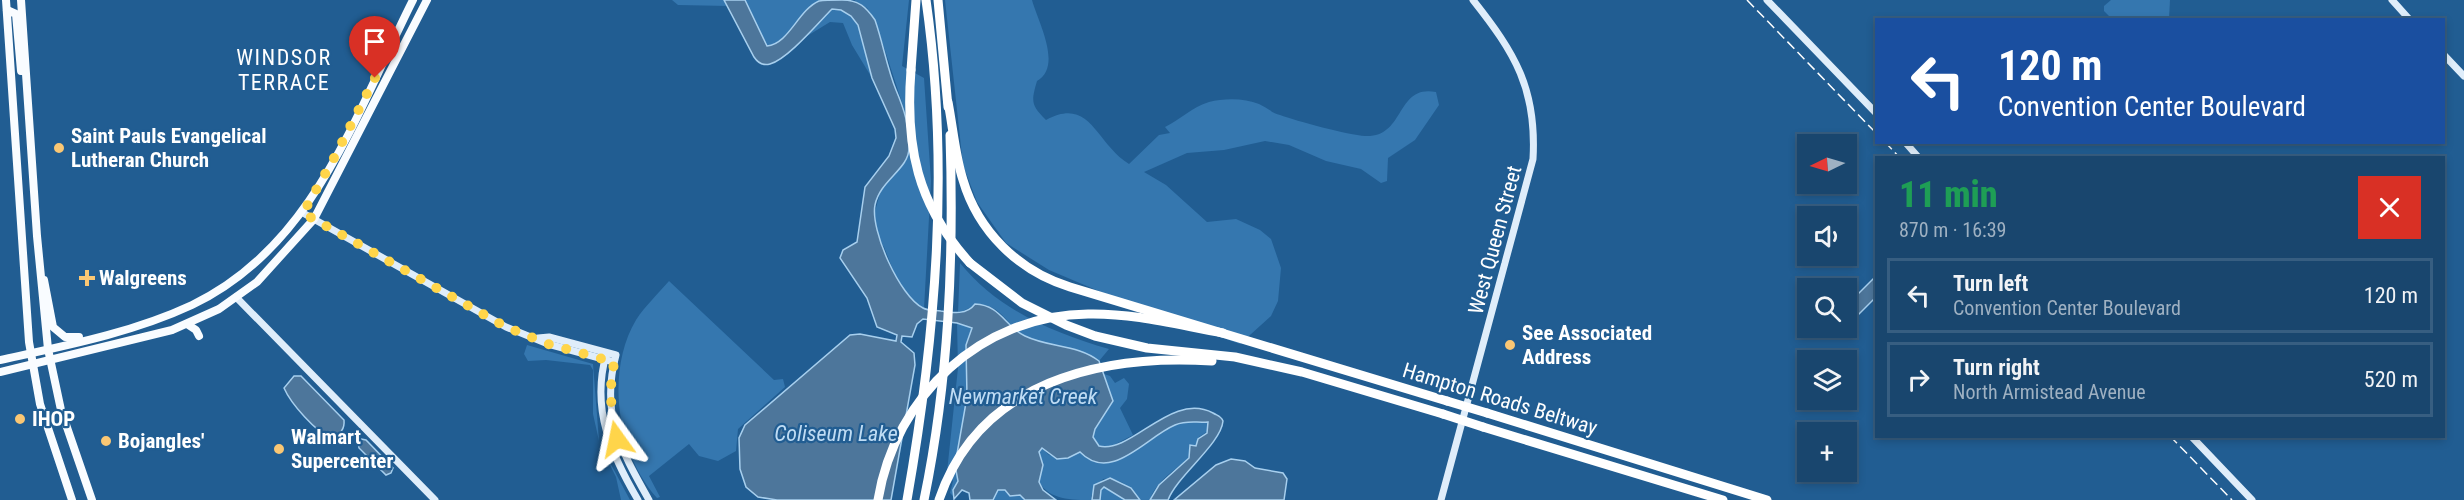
<!DOCTYPE html>
<meta charset="utf-8">
<style>
:root{--surface:#19466e;--page:#265076;--text:#f1f3f6;--muted:#9fb1c2;--line:#375e81}
body{margin:0;font-family:"Roboto Condensed",sans-serif;background:var(--page);color:var(--text);height:100vh;display:flex;flex-direction:column;font-size:22px;white-space:nowrap}
*{box-sizing:border-box;margin:0}
p{font-size:20px;color:var(--muted)}
.icon{flex:none;width:33px;height:33px;fill:none;stroke:currentColor;stroke-width:2;stroke-linecap:round;stroke-linejoin:round}
.map{position:relative;flex:1;overflow:hidden}
.details{position:absolute;left:1875px;top:156px;width:570px;height:282px;display:flex;flex-direction:column;background:var(--surface);border-radius:0px;box-shadow:0 3px 9px #0003,0 0 0 2px var(--line)}
.details>*{flex:none}
.banner{position:absolute;left:1875px;top:18px;width:570px;height:126px;border-radius:0px;box-shadow:0 3px 9px #0003,0 0 0 2px var(--line);background:#1a4fa0;color:#fff;overflow:hidden}
.needle{width:39px;rotate:265deg}
.fabs{position:absolute;left:1797px;top:134px;display:grid;gap:12px}
.fabs a{display:grid;place-items:center;width:60px;height:60px;border-radius:0px;background:var(--surface);box-shadow:0 3px 9px #0003,0 0 0 2px var(--line);font-size:30px}
.pin{position:absolute;display:grid;place-items:center;width:51px;height:51px;color:#fff;margin:-62px -26px;border-radius:50% 50% 50% 0;rotate:-45deg;box-shadow:0 0 6px #0007}
.pin .icon{rotate:45deg}
.me{position:absolute;width:66px;margin:-33px;rotate:348deg;stroke-linejoin:round;filter:drop-shadow(0 0 4px #0008)}
.turn{display:flex;align-items:center;gap:21px;height:126px;padding:0 24px;font-size:27px}
.turn .icon{width:78px;height:78px;stroke-width:2.5}
.turn b{display:block;font-size:42px;line-height:51px}
.round{display:grid;place-items:center;flex:none;width:63px;height:63px;border-radius:0px;background:var(--page)}
.head{display:flex;align-items:center;justify-content:space-between;height:102px;padding:0 24px}
h1{font-size:36px;font-weight:800;line-height:45px;color:#1e9e55}
ul{padding:0;list-style:none}
li{display:flex;align-items:center;gap:18px;height:75px;margin:0 12px 9px;padding:0 12px;border:3px solid var(--line);border-radius:0px}
li div{flex:1}
li b{display:block;font-size:22px}
li em{font-style:normal}
.map>svg:first-child{display:block}
.green{fill:#3577af}
.water{fill:#4d769b;stroke:#a7cfee;stroke-width:1.5}
.lines{fill:none;stroke-linecap:round;stroke-linejoin:round}
.secondary{stroke:#dfedfa;stroke-width:7}
.primary{stroke:#f9fcff;stroke-width:8}
.highway{stroke:#fff;stroke-width:9}
.rail{stroke:#fff;stroke-width:1.5;stroke-dasharray:10 4.5;stroke-linecap:butt}
.highway-bridge{stroke:#fff;stroke-width:9}
.route{stroke:#ffd54a;stroke-width:10;stroke-dasharray:0 18}
.poi-dot{fill:#fac774;stroke:#215d92;stroke-width:2}
.labels{text-anchor:middle;dominant-baseline:central;stroke-width:4.5;stroke-linejoin:round;paint-order:stroke}
.poi-label{font-size:21px;font-weight:bold;fill:#fff;stroke:#215d92;text-anchor:start}
.street-label{font-size:21px;fill:#fff;stroke:#215d92}
.neighbourhood-label{font-size:22px;letter-spacing:1.5px;fill:#fff;stroke:#215d92}
.water-label{font-size:22px;font-style:italic;fill:#bfdcf4;stroke:#215d92}
</style>
<div class="map">
<svg width="2464" height="500" viewBox="0 0 2464 500">
<rect width="100%" height="100%" fill="#215d92"/>
<g class="green">
<polygon points="672,0 724,0 729,6 678,5"/>
<path d="M745 0H821C802 10 785 44 767 46Z"/>
<polygon points="854,0 909,0 902,66 924,78 931,181 924,309 912,300 897,280 884,247 878,239 874,215 882,186 906,161 906,115 875,20 867,8"/>
<path d="M945 0H1032C1038 22 1063 66 1037 81 1031 102 1031 105 1046 120 1091 96 1095 143 1129 164L1159 135 1170 133 1165 127C1180 120 1192 107 1209 102 1224 98 1245 98 1259 104 1266 107 1272 113 1280 115 1296 121 1349 135 1365 136 1406 138 1395 84 1436 92L1439 105 1415 140 1388 158 1387 181 1381 183 1361 169 1326 161 1289 145 1265 141 1224 150 1187 153 1144 172 1166 185 1207 222 1236 219 1260 230 1271 239 1281 268 1278 301 1271 316 1240 344 1127 303 1049 270 1006 243 977 202 963 165Z"/>
<polygon points="2111,0 2170,0 2169,19 2112,19 2104,11 2104,6"/>
<path d="M832 9C864 7 866 56 872 78L852 45 843 23 830 22 799 41Z"/>
<path d="M960 263C997 309 1053 333 1109 349L1099 361C1077 344 1049 348 1024 336 1009 328 1003 308 984 305 977 304 965 310 958 313Z"/>
<path d="M669 281 774 380 783 379 785 387 738 429 736 451 718 461 699 456 689 444 649 476 660 497 657 498C617 454 605 372 636 320 645 306 658 294 669 281Z"/>
<polygon points="957,323 972,328 966,345 967,397 955,465 958,481 953,496 950,493 953,481 947,472 958,368"/>
<polygon points="527,345 593,364 599,441 593,414 593,370 590,365 546,360 528,361 524,354"/>
<polygon points="1104,374 1110,376 1115,383 1124,378 1129,384 1127,399 1120,408 1133,435 1110,447 1099,446 1093,437 1095,429 1113,401"/>
<path d="M1189 421 1208 422V431L1199 437 1196 446H1189V458C1175 470 1155 482 1150 500H1140C1133 487 1118 477 1103 479L1091 496 1092 500C1071 500 1050 500 1039 482L1043 465 1039 452 1042 448 1049 455 1068 458 1080 452 1128 455 1176 424Z"/>
<polygon points="605,455 606,455 630,500 621,500 616,477"/>
<polygon points="1104,487 1125,500 1100,500 1101,490"/>
<path d="M998 490C1008 489 1018 493 1025 500H993Z"/>
</g>
<g class="water">
<path d="M724 0H745L767 46C789 44 798 10 819 1 825 0 835 0 842 0 859 0 866 7 875 20 883 43 887 68 896 90 904 109 910 127 909 148 909 169 880 180 875 205 870 230 900 297 923 308 928 311 936 310 941 311 953 313 967 315 975 304 1001 305 1005 327 1025 336 1050 348 1077 344 1099 361L1113 401 1095 429 1093 437 1099 446C1132 454 1171 391 1213 413 1218 416 1221 416 1223 421 1221 444 1177 476 1168 500H1150L1159 485 1189 458 1190 445 1196 446 1198 439 1207 433 1208 422C1196 423 1187 420 1175 425 1146 437 1111 484 1080 452L1068 458 1057 459 1042 448 1039 452 1043 465 1039 482 1043 490 1056 500H1025L1020 495 1010 496 1005 490H998L993 500H970L969 493 962 490 954 499 953 490 958 481 955 465 967 397 966 345 972 328 957 323 923 319 917 324 912 337 902 336 901 342 914 353 915 365 891 500H777L758 497 746 487 740 469 739 438 745 425 850 335 860 334 896 341 897 335 877 327 867 298 840 258 843 250 857 242 865 187 889 156 896 138 895 129 872 78 858 25 851 16 841 10 832 9C818 23 788 59 770 64 763 66 758 63 754 57Z"/>
<polygon points="1876,276 1876,297 1847,326 1847,305"/>
<path d="M294 376H301L344 420C345 430 340 435 331 438 316 432 291 404 284 388Z"/>
<polygon points="361,439 366,440 393,468 391,473 386,475 359,448 358,443"/>
<polygon points="1231,459 1245,461 1255,468 1283,473 1287,479 1284,500 1174,500 1216,465"/>
<polygon points="1110,478 1131,488 1140,500 1125,500 1104,487 1101,490 1100,500 1092,500 1094,485"/>
</g>
<g class="lines">
<g class="secondary">
<polyline points="1767,0 1876,113"/>
<polyline points="2392,0 2410,20"/>
<polyline points="2444,55 2464,76"/>
<polyline points="1905,142 1919,158"/>
<polyline points="303,213 506,327 548,344 614,362"/>
<polyline points="236,297 435,500"/>
<path d="M538 338 549 337 616 355C600 414 621 450 649 500"/>
<path d="M606 355C591 409 611 454 638 500"/>
<polyline points="2191,436 2252,500"/>
<path d="M1441 500 1533 159C1537 89 1515 53 1473 0"/>
</g>
<g class="primary">
<polyline points="6,0 29,342 40,404 72,500"/>
<polyline points="21,0 37,236 48,349 61,410 92,500"/>
<polyline points="7,10 16,14 21,71"/>
<polyline points="44,280 53,327 65,337 79,337"/>
<polyline points="187,324 196,330 199,336"/>
<path d="M0 360C64 346 132 333 192 305 314 247 356 113 413 0"/>
<polyline points="0,372 172,330 219,309 257,282 314,219 427,0"/>
</g>
<g class="highway">
<polyline points="938,0 948,107"/>
<polyline points="911,70 916,0"/>
<path d="M948 102C953 128 955 155 963 180 978 231 1018 271 1070 287L1447 401"/>
<polyline points="970,263 1022,303 1066,325 1095,336 1147,348 1235,357 1302,372 1443,414"/>
<polyline points="1487,413 1767,500"/>
<polyline points="1483,427 1723,500"/>
<path d="M907 500C936 335 950 167 926 0"/>
<path d="M924 500C949 379 954 258 950 135"/>
<path d="M939 500C979 381 1101 354 1212 361"/>
</g>
<g class="rail">
<polyline points="1747,0 1876,133"/>
<polyline points="1885,142 1900,158"/>
<polyline points="2170,436 2232,500"/>
</g>
<g class="highway-bridge">
<path d="M911 70C905 146 917 205 970 263"/>
<polyline points="1447,401 1487,413"/>
<polyline points="1443,414 1483,427"/>
<path d="M878 500C895 396 981 315 1088 314 1134 313 1178 325 1223 333"/>
</g>
</g>
<g class="lines">
<polyline class="route" points="375,78 333,160 303,213 506,327 548,344 614,362 610,394 617,439"/>
</g>
<g class="poi-dot">
<circle cx="59" cy="148" r="6"/>
<path d="M84 269h6v6h6v6h-6v6h-6v-6h-6v-6h6z"/>
<circle cx="1510" cy="345" r="6"/>
<circle cx="20" cy="419" r="6"/>
<circle cx="106" cy="441" r="6"/>
<circle cx="279" cy="449" r="6"/>
</g>
<g class="labels">
<g class="poi-label">
<text x="71" y="136">Saint Pauls Evangelical<tspan x="71" dy="24">Lutheran Church</tspan></text>
<text x="99" y="278">Walgreens</text>
<text x="1522" y="333">See Associated<tspan x="1522" dy="24">Address</tspan></text>
<text x="32" y="419">IHOP</text>
<text x="291" y="437">Walmart<tspan x="291" dy="24">Supercenter</tspan></text>
<text x="118" y="441">Bojangles'</text>
</g>
<g class="street-label">
<text transform="translate(1495 240) rotate(-75)">West Queen Street</text>
<text transform="translate(1500 399) rotate(17)">Hampton Roads Beltway</text>
</g>
<g class="neighbourhood-label">
<text x="284" y="57">WINDSOR<tspan x="284" dy="25">TERRACE</tspan></text>
</g>
<g class="water-label">
<text x="1023" y="396">Newmarket Creek</text>
<text x="836" y="433">Coliseum Lake</text>
</g>
</g>
</svg>
<div class="fabs">
<a><svg class="needle" viewBox="-14 -14 28 28"><path d="M0-13l5 13h-10z" fill="#e53935"/><path d="M0 13l5-13h-10z" fill="#9fb1c2"/></svg></a>
<a><svg class="icon" aria-label="sound" viewBox="0 0 24 24"><path d="M4 9h4l5-4v14l-5-4H4zM17 9q2 3 0 6"/></svg></a>
<a><svg class="icon" aria-label="search" viewBox="0 0 24 24"><circle cx="10" cy="10" r="6"/><path d="M15 15l6 6"/></svg></a>
<a><svg class="icon" aria-label="layers" viewBox="0 0 24 24"><path d="M12 4l9 5-9 5-9-5zM3 14l9 5 9-5"/></svg></a>
<a>+</a>
</div>
<div class="pin" style="left:375px;top:78px;background:#d93025"><svg class="icon" aria-label="arrive" viewBox="0 0 24 24"><path d="M6 21V4h12l-3 4 3 4H6"/></svg></div>
<svg class="me" style="left:617px;top:439px" viewBox="-20 -20 40 40"><path d="M0-17L14 15 0 8-14 15z" fill="#ffd54a" stroke="#fff" stroke-width="4"/></svg>
<div class="banner">
<div class="turn"><svg class="icon" aria-label="left" viewBox="0 0 24 24"><path d="M17 20v-9H6M10 6l-5 5 5 5"/></svg><div><b>120 m</b>Convention Center Boulevard</div></div>
</div>
<section class="details">
<div class="head"><div><h1>11 min</h1><p>870 m · 16:39</p></div><a class="round" style="background:#d93025;color:#fff"><svg class="icon" aria-label="close" viewBox="0 0 24 24"><path d="M6 6l12 12M18 6L6 18"/></svg></a></div>
<ul>
<li><svg class="icon" aria-label="left" viewBox="0 0 24 24"><path d="M17 20v-9H6M10 6l-5 5 5 5"/></svg><div><b>Turn left</b><p>Convention Center Boulevard</p></div><em>120 m</em></li>
<li><svg class="icon" aria-label="right" viewBox="0 0 24 24"><path d="M7 20v-9h11M14 6l5 5-5 5"/></svg><div><b>Turn right</b><p>North Armistead Avenue</p></div><em>520 m</em></li>
</ul>
</section>
</div>
